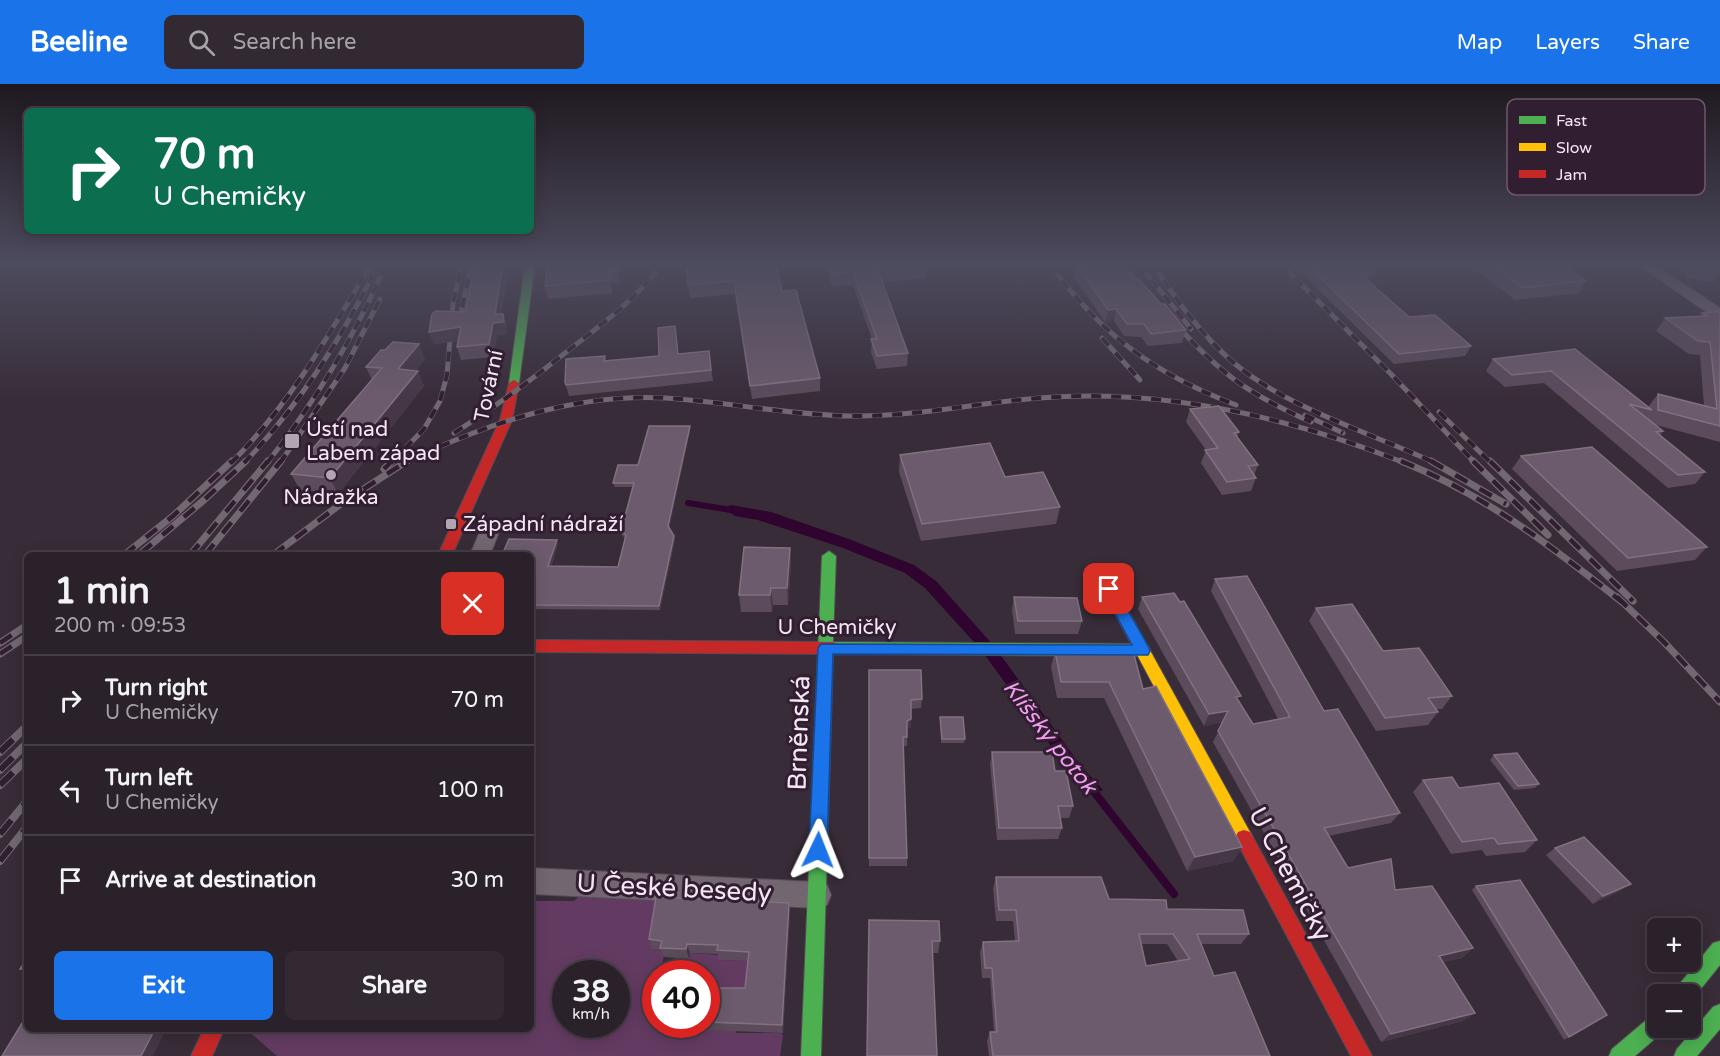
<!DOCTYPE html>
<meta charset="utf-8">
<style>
:root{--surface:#2a212a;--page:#322932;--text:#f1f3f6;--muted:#a5a3a8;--line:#463e47;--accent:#1a73e8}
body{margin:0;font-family:"Varela Round",sans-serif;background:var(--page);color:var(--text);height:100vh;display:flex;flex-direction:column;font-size:22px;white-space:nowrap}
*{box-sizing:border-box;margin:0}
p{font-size:20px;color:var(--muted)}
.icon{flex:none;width:33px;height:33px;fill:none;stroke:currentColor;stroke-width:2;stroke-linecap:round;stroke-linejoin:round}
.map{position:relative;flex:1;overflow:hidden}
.details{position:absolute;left:24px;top:468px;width:510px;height:480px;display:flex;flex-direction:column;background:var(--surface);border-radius:9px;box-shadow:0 3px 15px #0003,0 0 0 2px var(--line)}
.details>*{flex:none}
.hud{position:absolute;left:24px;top:24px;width:510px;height:126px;border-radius:9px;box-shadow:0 3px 15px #0003,0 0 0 2px var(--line);background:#0b6e4f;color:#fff;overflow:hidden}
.tools{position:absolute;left:1647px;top:834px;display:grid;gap:12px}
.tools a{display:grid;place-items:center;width:54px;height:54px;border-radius:9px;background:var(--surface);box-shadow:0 3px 15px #0003,0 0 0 2px var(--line);font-size:30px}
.speed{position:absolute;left:552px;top:876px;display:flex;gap:12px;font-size:30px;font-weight:700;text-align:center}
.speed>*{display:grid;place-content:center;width:78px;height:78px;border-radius:50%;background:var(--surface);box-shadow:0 3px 15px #0003,0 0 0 2px var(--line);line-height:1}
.speed small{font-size:15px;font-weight:400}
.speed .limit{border:9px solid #d22;background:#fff;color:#111}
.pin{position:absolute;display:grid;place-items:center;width:51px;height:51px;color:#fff;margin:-26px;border-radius:12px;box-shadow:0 3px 9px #0006}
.me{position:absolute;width:66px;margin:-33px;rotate:2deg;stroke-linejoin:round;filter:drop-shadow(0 0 4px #0008)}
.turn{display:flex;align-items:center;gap:21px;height:126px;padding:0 30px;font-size:27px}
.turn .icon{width:78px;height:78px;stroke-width:2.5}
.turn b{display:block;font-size:42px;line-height:51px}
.round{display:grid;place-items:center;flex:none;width:63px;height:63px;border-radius:9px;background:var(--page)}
.head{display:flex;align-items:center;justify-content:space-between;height:102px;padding:0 30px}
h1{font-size:36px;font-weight:800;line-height:45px}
.button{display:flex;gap:12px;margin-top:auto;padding:12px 30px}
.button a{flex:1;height:69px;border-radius:9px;background:var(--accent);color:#fff;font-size:24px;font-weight:800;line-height:69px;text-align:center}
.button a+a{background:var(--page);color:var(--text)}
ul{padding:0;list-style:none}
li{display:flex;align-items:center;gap:18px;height:90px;padding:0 30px;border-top:2px solid var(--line)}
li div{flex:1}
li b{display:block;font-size:22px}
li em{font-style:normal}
header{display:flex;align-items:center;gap:36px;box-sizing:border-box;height:84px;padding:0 30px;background:var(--accent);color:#fff}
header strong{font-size:28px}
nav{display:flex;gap:33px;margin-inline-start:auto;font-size:21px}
.search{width:420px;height:54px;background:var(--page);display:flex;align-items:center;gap:15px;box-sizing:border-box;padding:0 21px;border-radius:9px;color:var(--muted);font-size:22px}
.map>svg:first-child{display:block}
.green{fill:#633b62;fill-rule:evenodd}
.water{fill:#2f042f}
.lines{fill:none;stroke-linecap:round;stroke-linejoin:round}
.stream-far1{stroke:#2f042f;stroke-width:6}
.stream{stroke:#2f042f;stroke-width:8}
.street-casing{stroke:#554b55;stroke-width:2}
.fast-casing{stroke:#554b55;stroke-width:2}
.slow-casing{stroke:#554b55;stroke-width:2}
.jam-casing{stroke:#554b55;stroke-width:2}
.street{fill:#726771;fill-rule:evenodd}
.fast{fill:#4caf50;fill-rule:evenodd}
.slow{fill:#ffc107;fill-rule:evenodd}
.jam{fill:#c62828;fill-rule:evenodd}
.rail-far2-casing{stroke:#716871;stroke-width:5}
.rail-far1-casing{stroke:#716871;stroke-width:7}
.rail-casing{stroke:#716871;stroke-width:8}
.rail-far2{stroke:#321e31;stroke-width:4;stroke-dasharray:10;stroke-linecap:butt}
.rail-far1{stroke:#321e31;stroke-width:4.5;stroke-dasharray:14;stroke-linecap:butt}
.rail{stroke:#321e31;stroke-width:6;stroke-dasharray:18;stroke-linecap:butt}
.wall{fill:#5b4b5b;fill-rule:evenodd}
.shaded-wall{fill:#463746}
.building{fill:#6c5b6c;stroke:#817181;stroke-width:1.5;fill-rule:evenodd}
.route{fill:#1a73e8;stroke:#114b97;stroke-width:1.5}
.poi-dot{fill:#b2a5b2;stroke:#321e31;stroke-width:2}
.labels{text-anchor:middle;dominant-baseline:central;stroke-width:6;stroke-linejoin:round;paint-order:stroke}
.street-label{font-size:21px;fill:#f4e6f3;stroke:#321e31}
.poi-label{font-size:21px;fill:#f4e6f3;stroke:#321e31;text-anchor:start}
.water-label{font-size:22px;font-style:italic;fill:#f49cf3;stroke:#321e31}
.near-street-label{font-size:26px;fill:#f4e6f3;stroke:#321e31}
.key{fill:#321e31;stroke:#6c5a6b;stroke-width:1.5}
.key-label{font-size:16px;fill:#f4e6f3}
</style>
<header>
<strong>Beeline</strong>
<div class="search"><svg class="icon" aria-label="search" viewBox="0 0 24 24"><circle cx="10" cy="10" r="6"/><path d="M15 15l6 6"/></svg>Search here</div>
<nav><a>Map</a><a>Layers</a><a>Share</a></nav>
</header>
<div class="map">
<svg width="1720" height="972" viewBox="0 0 1720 972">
<rect width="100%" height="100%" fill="#382c38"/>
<g class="green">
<path d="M581 811 661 815 653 865 665 867 660 889 656 890V940L706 941 736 947V949H781L783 951 780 972H277L247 946 531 945V817H574ZM566 890H616V940H566Z"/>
<polygon points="690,869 720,871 720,876 743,877 751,872 748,913 707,933 706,890 673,890 675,874 689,875"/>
</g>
<polygon class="water" points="731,421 771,428 849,455 914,481 936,497 994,562 1081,682 1103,706 1087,712 982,567 925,504 905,489 843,464 758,436 735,432 724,425"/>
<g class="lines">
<polyline class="stream-far1" points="688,419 731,426"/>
<polyline class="stream" points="1091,704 1174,810"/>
<g class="street-casing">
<g id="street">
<polygon points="1637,180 1653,180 1720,224 1720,236 1715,234"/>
<polygon points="491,436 498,438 501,443 490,471 470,471 484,438"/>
<polygon points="531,784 817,798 827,801 831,811 827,821 817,824 531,810"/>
</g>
</g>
<g class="fast-casing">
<g id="fast">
<polygon points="525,180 535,180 519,299 514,302 509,299"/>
<polygon points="829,467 836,472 833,558 1143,560 1148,562 1150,566 1148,570 1143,572 833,570 821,972 801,972 822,472"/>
<polygon points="1720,857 1720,881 1691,917 1690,910 1674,910 1677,903 1713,859"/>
<polygon points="1720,920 1720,945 1697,972 1674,972 1677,965 1713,923"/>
<polygon points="1658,929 1658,944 1666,944 1665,946 1635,972 1609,972 1612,965 1651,932"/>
</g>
</g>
<g class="slow-casing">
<polygon id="slow" points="1109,500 1114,501 1250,748 1253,754 1250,760 1244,762 1238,760 1102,505"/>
</g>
<g class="jam-casing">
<g id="jam">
<polygon points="514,296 519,299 512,336 452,471 438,471 500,336 509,299"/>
<polygon points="531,556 833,558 838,560 840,564 838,568 833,570 531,568"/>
<polygon points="1244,746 1250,748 1372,972 1351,972 1238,760 1235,754 1238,748"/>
<polygon points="204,945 224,945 212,972 191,972"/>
</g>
</g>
<use href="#street" class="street"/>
<use href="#fast" class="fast"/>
<use href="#slow" class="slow"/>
<use href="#jam" class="jam"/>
<g class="rail-far2-casing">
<g id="rail-far2">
<path d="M1050 180C1101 251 1155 290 1236 321"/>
<polyline points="1121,180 1146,208"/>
<polyline points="1139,180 1191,245"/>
<path d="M1152 180C1176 215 1201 251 1234 279 1287 324 1371 349 1435 379"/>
<polyline points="1281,180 1391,290 1475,379"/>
<path d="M1177 241C1221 291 1251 311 1311 338"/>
<polyline points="458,243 471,182"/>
<polyline points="1102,254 1140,296"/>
<polyline points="1439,328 1491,379"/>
<polyline points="1305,331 1343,349"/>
<path d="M454 349C496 323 535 293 574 262 606 237 638 213 662 180"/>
<path d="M231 379C291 319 328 252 371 180"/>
<path d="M244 379C298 323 338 260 373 191"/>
<path d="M267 379C315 318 355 252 386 180"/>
<polyline points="280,379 345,284 380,215"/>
<polyline points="391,379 424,345 440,317 447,291 453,219 462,180"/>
<path d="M404 379C486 340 573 309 666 314 727 318 788 331 850 332 913 333 976 319 1039 314 1165 304 1289 333 1405 379"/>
<polyline points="405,379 411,375"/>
</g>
</g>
<g class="rail-far1-casing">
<g id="rail-far1">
<path d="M1401 377C1489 413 1549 461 1622 518"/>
<polyline points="1431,377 1506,420"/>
<polyline points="1473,377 1548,451"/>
<polyline points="1490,377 1633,517"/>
<polyline points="404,379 407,377"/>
<polyline points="384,385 392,377"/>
<polyline points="141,469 204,416 246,377"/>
<polyline points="124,471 173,432 232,377"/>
<polyline points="190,471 268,377"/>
<polyline points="205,471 281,377"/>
<polyline points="273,471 342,419 407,377"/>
<polyline points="1617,513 1664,558 1720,618"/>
<polyline points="0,559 27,541"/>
<polyline points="0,570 27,552"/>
</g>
</g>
<g class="rail-casing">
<g id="rail">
<polyline points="0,668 27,642"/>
<polyline points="0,686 27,659"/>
<polyline points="0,701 27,675"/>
<polyline points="0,750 27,717"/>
<polyline points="0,777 27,743"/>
</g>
</g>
<use href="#rail-far2" class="rail-far2"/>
<use href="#rail-far1" class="rail-far1"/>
<use href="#rail" class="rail"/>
</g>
<g class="wall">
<polygon points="475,180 509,180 501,230 503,230 507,242 507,250 497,251 493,273 461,276 457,263 458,257 434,260 429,248 465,228"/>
<polygon points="551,180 620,180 620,199 612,199 612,209 548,215 545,202"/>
<polygon points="686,180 782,207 820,294 820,307 752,315 735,210 690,214"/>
<polygon points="825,180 926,180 927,182 926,194 882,198 908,269 907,282 877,285 871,268 872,255 853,201 832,202"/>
<polygon points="1292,180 1373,180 1374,194 1369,198 1409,233 1471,262 1465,272 1394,280"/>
<polygon points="1468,180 1562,180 1586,197 1579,209 1515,216"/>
<polygon points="1681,180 1720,180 1720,191 1714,198 1688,194"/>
<polygon points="1077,181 1133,195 1161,220 1186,246 1182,259 1148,262 1141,253 1124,252 1114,237 1105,238 1074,193"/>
<polygon points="1720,228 1720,358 1656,341 1663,347 1660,352 1705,388 1695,400 1668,404 1544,299 1505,303 1486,287 1493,275 1575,265 1648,323 1658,310 1704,322 1700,271 1689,270 1656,247 1665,234 1699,233 1702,229"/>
<polygon points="709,267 713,297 569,312 565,298 605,272 606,277"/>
<polygon points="425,275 416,286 424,302 338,410 300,406 291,390 372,296 366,283"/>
<polygon points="1190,325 1239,348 1237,353 1258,381 1254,391 1256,394 1251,407 1222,411 1201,379 1206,366 1186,338"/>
<polygon points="690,346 669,444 675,456 660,526 531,525 531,471 558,460 551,483 618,483 625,454 622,451 621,447 632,403 615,403 613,399"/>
<polygon points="900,371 1005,393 1060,423 1056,440 921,457 899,388"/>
<polygon points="1521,372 1707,463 1695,476 1617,487 1512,385"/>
<polygon points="790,464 791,481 788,521 773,521 772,528 741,528 739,511"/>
<polygon points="1215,495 1324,627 1400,729 1391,739 1328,752 1348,784 1395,806 1473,864 1462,874 1442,878 1475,929 1463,937 1381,958 1213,658 1223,638 1204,642 1138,525 1142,513 1239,617 1253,640 1278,635 1211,507"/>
<polygon points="1014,513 1082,537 1078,550 1015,550 1012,526"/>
<polygon points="1316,524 1452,612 1442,625 1436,625 1438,628 1428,641 1376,647 1309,537"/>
<polygon points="1055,567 1143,605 1242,763 1233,777 1187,787 1104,614 1057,614 1051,583"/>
<polygon points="869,586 922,615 921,624 911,625 911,643 907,645 907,662 903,662 907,774 907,782 869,782"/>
<polygon points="940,633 965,655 964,659 941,659"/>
<polygon points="992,668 1055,687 1073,722 1069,734 1060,734 1062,744 1058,755 997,756 990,680"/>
<polygon points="1494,671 1539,700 1535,704 1514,706 1490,676"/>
<polygon points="1423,696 1459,704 1537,756 1525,768 1486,772 1482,766 1451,770 1413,708"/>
<polygon points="1555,764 1620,807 1593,820 1546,771"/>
<path d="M996 793 1109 815 1167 825 1249 850 1241 860H1201L1214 892 1270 972H989L987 957 990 948H994L990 894H982L980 868 983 858 1015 857 1013 837H996L993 804ZM1142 860H1167L1178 877 1146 882Z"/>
<polygon points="1476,802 1607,931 1564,956 1472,806"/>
<polygon points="789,819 790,829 783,949 705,946 703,940 706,940 706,904 745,904 748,877 719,876 718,870 690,869 689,875 664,873 661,866 652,865 649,855"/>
<polygon points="869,836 940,857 938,869 932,869"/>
</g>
<g class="shaded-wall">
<polygon points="503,180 509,180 499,238 503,230 507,242 507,250 497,251 493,273 489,260"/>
<polygon points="617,180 620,180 620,199 617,186"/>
<polygon points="1378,184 1374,194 1360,204 1365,194"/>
<polygon points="610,187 612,199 612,209 610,196"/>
<polygon points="1116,225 1114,237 1105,238 1108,226"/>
<polygon points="461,243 466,256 434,260 429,248"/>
<polygon points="419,260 425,275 404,301 398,285"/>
<polygon points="418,287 424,302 338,410 330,394"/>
<polygon points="690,342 690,346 669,446 668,442"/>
<polygon points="674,452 675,456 660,526 659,522"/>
<polygon points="557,456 558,460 549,487 548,482"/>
<polygon points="790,464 791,481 788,521 787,504"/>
<polygon points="771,504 773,521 772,528 770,511"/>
<polygon points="1228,627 1223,638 1204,642 1209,630"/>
<polygon points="911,635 911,643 906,646 907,637"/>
<polygon points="1242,763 1233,777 1187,787 1195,773"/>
<polygon points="1631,800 1620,807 1593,820 1603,812"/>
<polygon points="789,819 790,829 783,949 782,941"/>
<polygon points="687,860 690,869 689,875 686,865"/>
<polygon points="1473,864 1462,874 1428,882 1439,872"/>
<polygon points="1475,929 1463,937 1381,958 1391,950"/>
<polygon points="155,945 166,945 153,972 141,972"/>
</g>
<g class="building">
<polygon points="475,180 503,180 495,230 503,230 504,238 493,239 489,260 457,263 461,243 429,248 432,230 436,227 465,228"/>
<polygon points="551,180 617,180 617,186 610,187 610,196 545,202 547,181 551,181"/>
<polygon points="686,180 776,180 782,207 796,206 820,294 750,302 734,197 688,201"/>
<polygon points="829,180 926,180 927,182 878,186 908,269 877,272 871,255 877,255 853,188 832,190"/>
<polygon points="1086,180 1122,180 1133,195 1139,195 1161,220 1165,220 1186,246 1151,250 1144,240 1127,240 1116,225 1108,226 1077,181"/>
<polygon points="1306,180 1373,180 1378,184 1365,194 1409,233 1435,231 1471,262 1399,270"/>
<polygon points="1490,180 1562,180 1586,197 1522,204"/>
<polygon points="1699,180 1720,180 1720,183"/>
<polygon points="1720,228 1720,342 1658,326 1658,310 1717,325 1710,258 1698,257 1665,234 1707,232 1702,229"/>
<polygon points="675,242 678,270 709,267 711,286 566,301 565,298 566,275 605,272 604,277 659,272 658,244"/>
<polygon points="393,258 419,260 398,285 418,287 330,394 291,390 382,284 366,283 381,266 385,266"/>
<polygon points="1575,265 1652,326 1629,320 1663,347 1656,348 1705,388 1678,391 1551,287 1512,291 1493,275"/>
<polygon points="1219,322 1239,348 1234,349 1258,381 1248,382 1256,394 1227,398 1205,366 1218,364 1190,325"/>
<polygon points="649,342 690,342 668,442 674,452 659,522 531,521 531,471 502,471 509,455 557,456 548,482 618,483 626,451 621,447 634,399 613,399 618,381 638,381"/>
<polygon points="990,359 1005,393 1043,388 1060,423 922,440 900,371"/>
<polygon points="1592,363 1707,463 1628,474 1521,372"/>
<polygon points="744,463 790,464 787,504 771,504 770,511 739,511"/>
<polygon points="1247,492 1324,627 1338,625 1400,729 1324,744 1348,784 1391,775 1395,806 1432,802 1473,864 1439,872 1475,929 1391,950 1218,647 1228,627 1209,630 1142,513 1174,509 1180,518 1184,517 1241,612 1236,613 1253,640 1290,633 1215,495"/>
<polygon points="1014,513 1077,514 1082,537 1018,537"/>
<polygon points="1352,520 1383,567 1419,564 1452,612 1428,614 1438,628 1385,634 1316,524"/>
<polygon points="1055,567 1133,567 1143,605 1156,602 1242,763 1195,773 1109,598 1061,598"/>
<polygon points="869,586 921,586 922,615 911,616 911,635 907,637 907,653 903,653 907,774 869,774"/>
<polygon points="940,633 963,633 965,655 942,655"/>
<polygon points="992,668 1052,668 1055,687 1066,687 1073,722 1058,722 1062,744 999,744"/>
<polygon points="1517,669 1539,700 1518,702 1494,671"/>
<polygon points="1452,693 1459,704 1499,699 1537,756 1498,760 1494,754 1462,758 1423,696"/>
<polygon points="1584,753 1631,800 1603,812 1555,764"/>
<path d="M996 793H1101L1109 815 1166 816 1167 825 1243 826 1249 850H1197L1214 892 1235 888 1270 972H993L990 948H997L992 884H985L983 858 1019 857 1016 826H999ZM1139 850H1173L1190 875 1146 882Z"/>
<polygon points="1520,796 1607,931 1569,953 1476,802"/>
<polygon points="656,813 789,819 782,941 706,938 706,904 745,904 749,868 717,866 718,861 687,860 686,865 660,864 662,857 649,855"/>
<polygon points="869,836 939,837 940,857 932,857 937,972 867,972"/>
<polygon points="27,875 27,886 20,885"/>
<polygon points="27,931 27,945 155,945 141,972 2,972"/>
</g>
<linearGradient id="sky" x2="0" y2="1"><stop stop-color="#1f181f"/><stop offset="0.57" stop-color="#4d4b5e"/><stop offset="1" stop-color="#4d4b5e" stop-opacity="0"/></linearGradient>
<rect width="1720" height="316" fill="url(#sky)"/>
<polygon class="route" points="1109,500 1114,502 1148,562 1150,567 1148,571 833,570 827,766 824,772 818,775 812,772 809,766 818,564 821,560 1132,561 1102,505"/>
<g class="poi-dot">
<rect x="284" y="349" width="16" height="16" rx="3"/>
<circle cx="331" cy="391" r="6"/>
<rect x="445" y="434" width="12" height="12" rx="3"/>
</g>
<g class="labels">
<g class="street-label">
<text transform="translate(489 302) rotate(-78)">Tovární</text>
<text x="837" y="543">U Chemičky</text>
</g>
<g class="poi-label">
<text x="306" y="345">Ústí nad<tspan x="306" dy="24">Labem západ</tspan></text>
<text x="331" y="413" text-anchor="middle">Nádražka</text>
<text x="463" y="440">Západní nádraží</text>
</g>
<g class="water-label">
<text transform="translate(1050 653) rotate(52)">Klíšský potok</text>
</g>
<g class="near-street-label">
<text transform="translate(799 649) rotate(-88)">Brněnská</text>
<text transform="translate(1290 790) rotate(62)">U Chemičky</text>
<text transform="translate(674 804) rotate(3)">U České besedy</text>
</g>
</g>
<rect x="1507" y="15" width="198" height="96" rx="9" class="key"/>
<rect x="1519" y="32" width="27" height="8" fill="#4caf50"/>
<rect x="1519" y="59" width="27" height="8" fill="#ffc107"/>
<rect x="1519" y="86" width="27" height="8" fill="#c62828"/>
<g class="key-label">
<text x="1556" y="42">Fast</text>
<text x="1556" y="69">Slow</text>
<text x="1556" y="96">Jam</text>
</g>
</svg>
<div class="tools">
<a>+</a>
<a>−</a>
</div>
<div class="speed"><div>38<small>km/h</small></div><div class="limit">40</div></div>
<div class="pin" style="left:1109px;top:505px;background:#d93025"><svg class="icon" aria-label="arrive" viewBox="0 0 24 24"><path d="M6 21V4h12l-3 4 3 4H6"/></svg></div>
<svg class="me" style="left:818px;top:766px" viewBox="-20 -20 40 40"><path d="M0-17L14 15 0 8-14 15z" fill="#1a73e8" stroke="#fff" stroke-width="4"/></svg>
<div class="hud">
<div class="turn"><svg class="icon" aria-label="right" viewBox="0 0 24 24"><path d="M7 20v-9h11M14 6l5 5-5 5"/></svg><div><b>70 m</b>U Chemičky</div></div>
</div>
<section class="details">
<div class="head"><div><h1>1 min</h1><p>200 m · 09:53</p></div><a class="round" style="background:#d93025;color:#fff"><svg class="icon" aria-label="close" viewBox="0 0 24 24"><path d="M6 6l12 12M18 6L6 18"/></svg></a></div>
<ul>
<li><svg class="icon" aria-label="right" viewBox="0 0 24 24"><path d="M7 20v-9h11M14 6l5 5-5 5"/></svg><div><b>Turn right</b><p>U Chemičky</p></div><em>70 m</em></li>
<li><svg class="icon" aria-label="left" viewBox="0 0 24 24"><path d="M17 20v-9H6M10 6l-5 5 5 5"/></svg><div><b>Turn left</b><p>U Chemičky</p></div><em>100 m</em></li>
<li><svg class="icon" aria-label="arrive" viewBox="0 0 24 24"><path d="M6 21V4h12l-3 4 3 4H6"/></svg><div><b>Arrive at destination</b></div><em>30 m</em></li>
</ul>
<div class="button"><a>Exit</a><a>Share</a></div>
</section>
</div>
